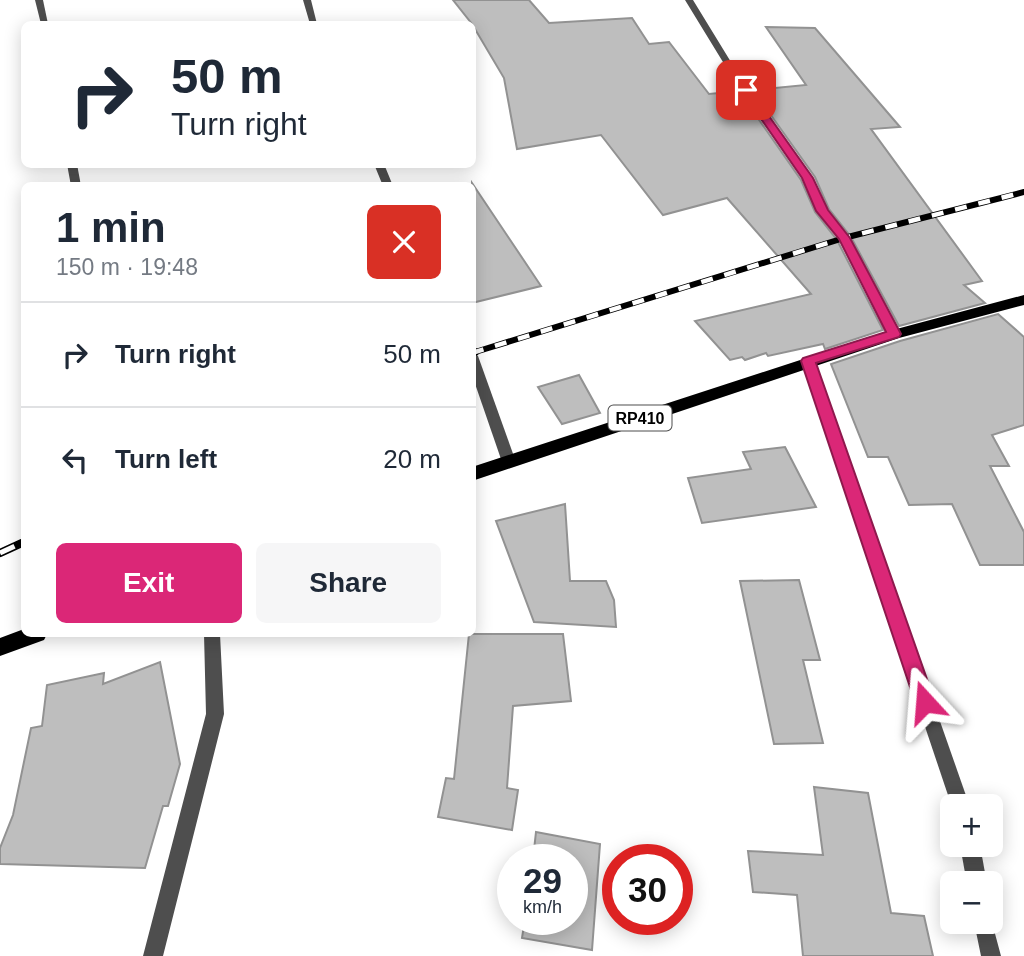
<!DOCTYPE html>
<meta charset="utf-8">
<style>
:root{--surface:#fff;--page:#f6f6f7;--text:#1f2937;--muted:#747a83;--line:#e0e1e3;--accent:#db2777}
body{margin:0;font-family:Arial,sans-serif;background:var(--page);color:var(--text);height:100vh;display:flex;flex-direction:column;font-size:26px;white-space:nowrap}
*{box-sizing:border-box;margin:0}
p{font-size:23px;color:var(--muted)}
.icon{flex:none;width:38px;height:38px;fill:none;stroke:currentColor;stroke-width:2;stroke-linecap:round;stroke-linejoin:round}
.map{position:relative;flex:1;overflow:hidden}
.drawer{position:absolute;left:21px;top:182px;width:455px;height:455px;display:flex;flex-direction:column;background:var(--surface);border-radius:10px;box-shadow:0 4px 18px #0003}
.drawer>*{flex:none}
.banner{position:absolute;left:21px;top:21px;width:455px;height:147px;border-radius:10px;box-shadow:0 4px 18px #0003;background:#fff;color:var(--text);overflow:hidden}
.tools{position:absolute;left:940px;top:794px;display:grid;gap:14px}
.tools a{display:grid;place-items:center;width:63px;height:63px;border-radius:10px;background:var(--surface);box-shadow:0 4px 18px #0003;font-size:35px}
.speed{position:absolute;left:497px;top:844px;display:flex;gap:14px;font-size:35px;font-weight:700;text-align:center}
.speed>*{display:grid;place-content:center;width:91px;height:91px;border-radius:50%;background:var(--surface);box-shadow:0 4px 18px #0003;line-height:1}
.speed small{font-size:18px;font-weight:400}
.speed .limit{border:10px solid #d22;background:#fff;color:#111}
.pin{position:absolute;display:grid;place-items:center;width:60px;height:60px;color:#fff;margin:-30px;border-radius:14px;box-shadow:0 4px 10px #0006}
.me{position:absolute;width:77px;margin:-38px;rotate:341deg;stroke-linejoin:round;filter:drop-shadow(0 0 5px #0008)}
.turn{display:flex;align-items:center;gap:24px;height:147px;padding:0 35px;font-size:32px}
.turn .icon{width:91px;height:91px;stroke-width:2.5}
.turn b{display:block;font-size:49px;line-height:60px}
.round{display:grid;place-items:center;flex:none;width:74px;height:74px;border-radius:10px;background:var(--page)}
.overview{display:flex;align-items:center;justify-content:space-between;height:119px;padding:0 35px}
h1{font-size:42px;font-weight:700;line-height:52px}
.primary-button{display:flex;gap:14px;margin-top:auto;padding:14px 35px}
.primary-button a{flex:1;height:80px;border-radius:10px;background:var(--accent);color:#fff;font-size:28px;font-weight:700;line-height:80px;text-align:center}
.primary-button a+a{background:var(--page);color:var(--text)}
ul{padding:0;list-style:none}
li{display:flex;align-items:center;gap:21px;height:105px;padding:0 35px;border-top:2px solid var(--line)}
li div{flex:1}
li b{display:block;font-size:26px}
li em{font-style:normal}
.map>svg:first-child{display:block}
.building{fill:#bebebe;stroke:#929292;stroke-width:2}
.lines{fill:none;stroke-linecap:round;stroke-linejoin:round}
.street{fill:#4e4e4e;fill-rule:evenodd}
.primary{fill:#000;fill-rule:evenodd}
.rail-far1-casing{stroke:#000;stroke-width:6}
.rail-casing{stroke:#000;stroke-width:8}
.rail-far1{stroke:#fff;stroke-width:4.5;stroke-dasharray:12;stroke-linecap:butt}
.rail{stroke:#fff;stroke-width:5;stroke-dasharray:16;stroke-linecap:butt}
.route{fill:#db2777;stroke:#8e194d;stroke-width:2}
.labels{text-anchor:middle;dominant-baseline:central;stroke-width:6;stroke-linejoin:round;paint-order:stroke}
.shield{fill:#fff;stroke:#4c4c4c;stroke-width:2}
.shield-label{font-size:16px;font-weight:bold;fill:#000}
</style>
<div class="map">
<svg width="1024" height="956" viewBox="0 0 1024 956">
<rect width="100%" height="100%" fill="#fff"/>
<g class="building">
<polygon points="453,0 529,0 549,23 632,18 649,44 669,42 709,94 739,91 801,180 815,212 837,240 883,330 825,349 823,344 768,356 766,353 745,360 742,357 730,360 695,321 811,294 727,198 663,215 601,135 517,149 504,78 472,24"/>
<polygon points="766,27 815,28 900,127 871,129 982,281 964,285 985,303 899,326 851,237 829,209 815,177 753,90 806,85"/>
<polygon points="472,183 541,286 472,303"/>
<polygon points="998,314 1024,337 1024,425 992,435 1009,466 990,466 1024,532 1024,565 980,565 952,504 909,505 888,457 868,457 831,364 900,341"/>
<polygon points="579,375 600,413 562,424 538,387"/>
<polygon points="785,447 816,507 702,523 688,478 751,469 743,452"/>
<polygon points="565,504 570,581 606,581 614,600 616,627 534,622 496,521"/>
<polygon points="799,580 820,660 803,660 823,743 774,744 740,581"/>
<polygon points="469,634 563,634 571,701 513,706 507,788 518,790 512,830 438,817 446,778 454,779"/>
<polygon points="160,662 180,764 168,806 163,806 145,868 0,864 0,848 13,815 31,728 42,726 47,685 104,673 103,684"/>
<polygon points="814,787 868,793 891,913 924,916 933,956 803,956 797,895 753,892 748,851 823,855"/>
<polygon points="536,832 600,844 592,950 522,938 525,919 572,919 572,859 533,859"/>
</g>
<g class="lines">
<g class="street">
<polygon points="35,0 43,0 48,24 41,24"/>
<polygon points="303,0 311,0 317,24 310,24"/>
<polygon points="685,0 693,0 734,67 813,179 827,210 849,238 900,334 898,337 890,337 839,239 817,211 803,179 726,67"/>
<polygon points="67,164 77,164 81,186 71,186"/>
<polygon points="374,164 384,164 393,186 383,186"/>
<polygon points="472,352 478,356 516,462 514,466 509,467 502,462 472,375"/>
<polygon points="808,357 814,361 970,807 952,807 802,361"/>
<polygon points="204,634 220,634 224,714 163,956 143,956 206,714"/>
<polygon points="960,845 980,845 987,884 967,884"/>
<polygon points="990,915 1001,956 981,956 974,922 990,922"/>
</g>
<g class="primary">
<polygon points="1024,295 1024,305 899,338 472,481 472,467 889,331"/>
<polygon points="24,629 24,634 47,634 44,640 0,656 0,638"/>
</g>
<g class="rail-far1-casing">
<polyline id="rail-far1" points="472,353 844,238 1024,192"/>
</g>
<g class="rail-casing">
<g id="rail">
<polyline points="472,353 475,352"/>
<polyline points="0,553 24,542"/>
</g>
</g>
<use href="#rail-far1" class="rail-far1"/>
<use href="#rail" class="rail"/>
</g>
<polygon class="route" points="746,87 749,88 813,178 828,210 850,238 901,334 899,337 816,363 935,702 932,709 925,711 918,709 915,702 801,361 803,358 886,332 839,239 816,211 802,178 741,90"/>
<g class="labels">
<rect class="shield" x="608.5" y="405.5" width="63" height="25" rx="5"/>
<g class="shield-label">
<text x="640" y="418">RP410</text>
</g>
</g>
</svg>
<div class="tools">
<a>+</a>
<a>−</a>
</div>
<div class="speed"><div>29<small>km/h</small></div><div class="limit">30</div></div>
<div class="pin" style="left:746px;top:90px;background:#d93025"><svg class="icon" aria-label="arrive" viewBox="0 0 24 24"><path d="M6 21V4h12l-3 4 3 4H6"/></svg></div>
<svg class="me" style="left:925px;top:702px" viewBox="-20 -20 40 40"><path d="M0-17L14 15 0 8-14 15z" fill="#db2777" stroke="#fff" stroke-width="4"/></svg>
<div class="banner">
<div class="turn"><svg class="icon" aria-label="right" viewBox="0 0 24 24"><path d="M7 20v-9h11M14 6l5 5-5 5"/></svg><div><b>50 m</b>Turn right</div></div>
</div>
<section class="drawer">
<div class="overview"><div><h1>1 min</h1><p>150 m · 19:48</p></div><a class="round" style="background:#d93025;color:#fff"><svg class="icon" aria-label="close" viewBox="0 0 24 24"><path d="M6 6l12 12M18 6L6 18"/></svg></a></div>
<ul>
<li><svg class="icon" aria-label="right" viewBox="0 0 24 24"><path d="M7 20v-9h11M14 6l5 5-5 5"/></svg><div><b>Turn right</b></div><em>50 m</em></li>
<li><svg class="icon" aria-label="left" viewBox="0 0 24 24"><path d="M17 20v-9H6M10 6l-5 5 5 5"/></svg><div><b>Turn left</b></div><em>20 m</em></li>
</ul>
<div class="primary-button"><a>Exit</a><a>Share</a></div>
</section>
</div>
